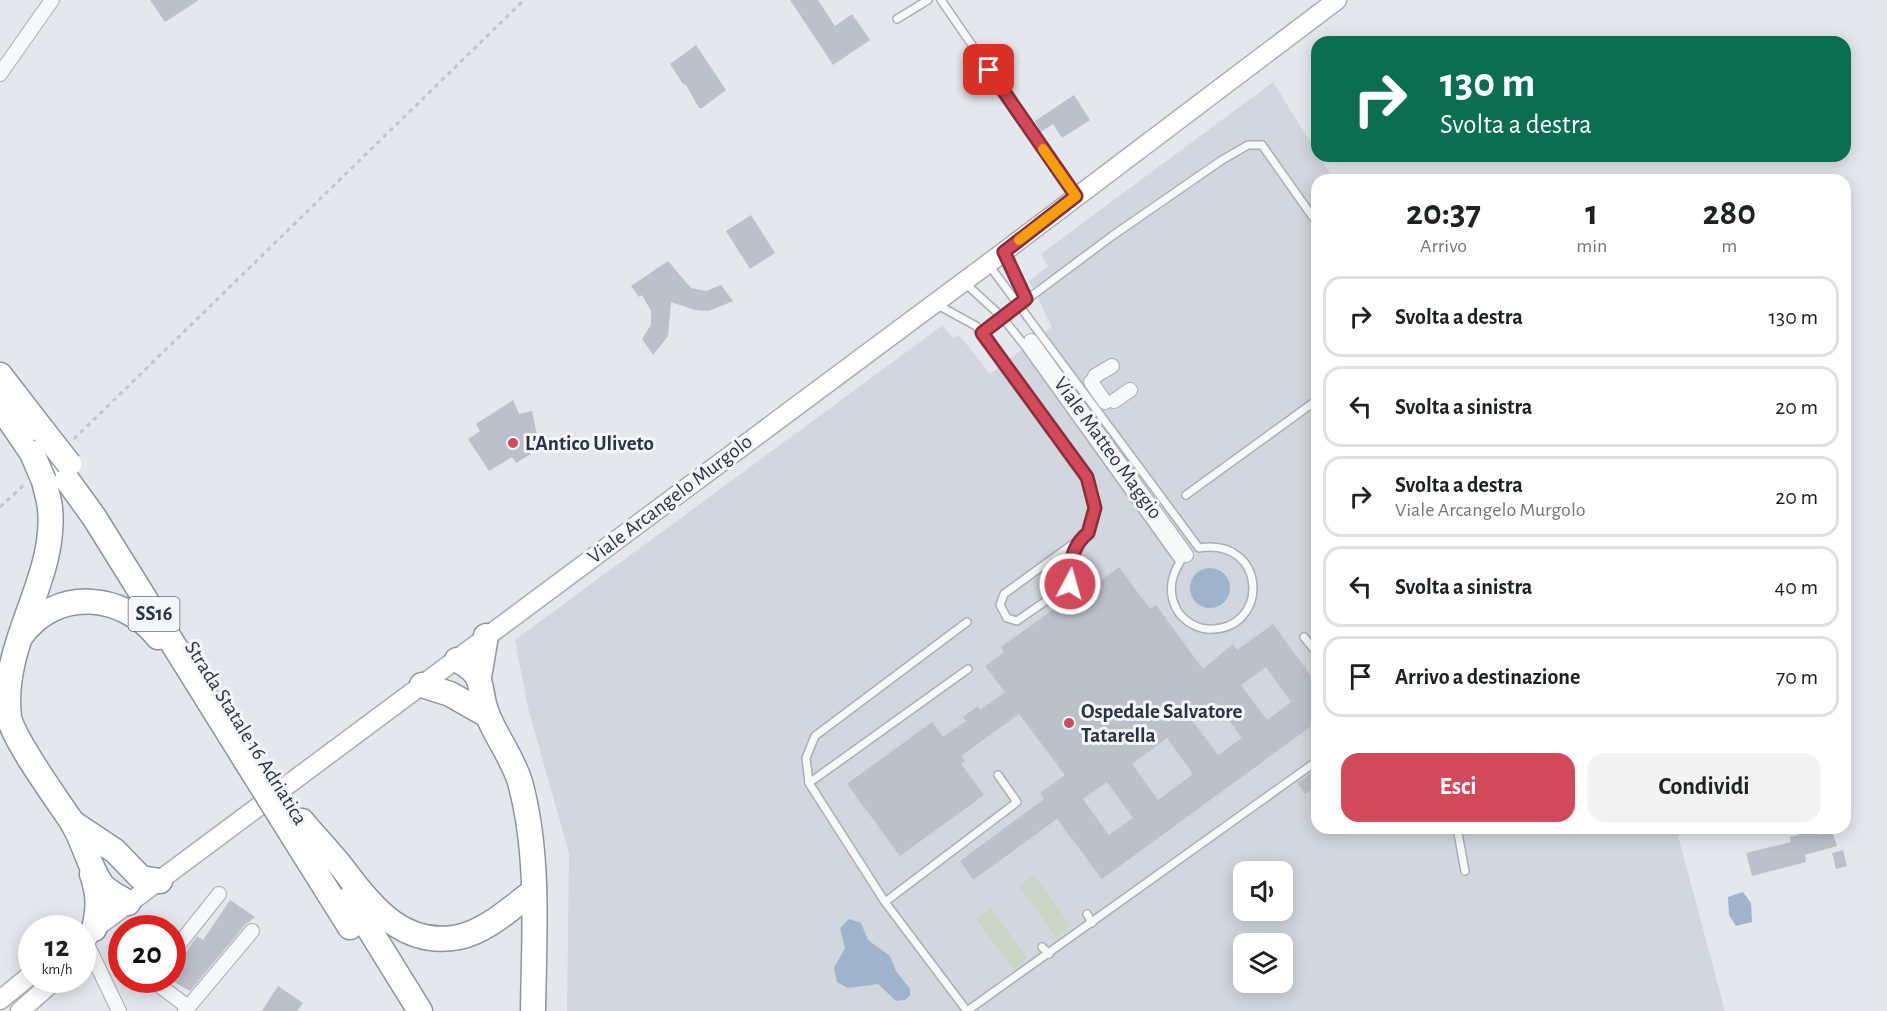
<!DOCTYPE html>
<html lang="it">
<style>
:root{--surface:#fff;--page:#f2f2f2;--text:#202124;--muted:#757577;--line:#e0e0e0;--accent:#d1495b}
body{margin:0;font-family:"Alegreya Sans",sans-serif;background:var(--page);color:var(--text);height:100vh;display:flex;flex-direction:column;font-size:22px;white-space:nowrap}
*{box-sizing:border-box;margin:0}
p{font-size:20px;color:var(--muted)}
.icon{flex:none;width:33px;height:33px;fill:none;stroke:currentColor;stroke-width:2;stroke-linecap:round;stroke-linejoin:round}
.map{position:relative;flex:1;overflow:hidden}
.details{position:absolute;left:1311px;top:174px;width:540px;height:660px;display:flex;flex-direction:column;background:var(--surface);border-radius:18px;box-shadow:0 3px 15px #0003}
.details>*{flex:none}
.hud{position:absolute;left:1311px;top:36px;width:540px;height:126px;border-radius:18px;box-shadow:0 3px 15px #0003;background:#0b6e4f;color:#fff;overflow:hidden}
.controls{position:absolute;left:1233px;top:861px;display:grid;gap:12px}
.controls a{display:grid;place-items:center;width:60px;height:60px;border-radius:12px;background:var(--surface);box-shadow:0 3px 15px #0003;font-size:30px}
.speed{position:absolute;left:18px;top:915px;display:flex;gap:12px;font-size:30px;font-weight:700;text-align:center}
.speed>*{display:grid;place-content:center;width:78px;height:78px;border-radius:50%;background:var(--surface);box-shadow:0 3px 15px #0003;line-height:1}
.speed small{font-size:15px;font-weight:400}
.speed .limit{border:9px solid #d22;background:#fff;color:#111}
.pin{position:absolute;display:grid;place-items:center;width:51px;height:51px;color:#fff;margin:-26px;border-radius:12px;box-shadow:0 3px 9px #0006}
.me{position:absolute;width:66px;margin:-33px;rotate:6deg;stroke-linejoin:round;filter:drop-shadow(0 0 4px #0008)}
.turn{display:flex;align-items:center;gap:21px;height:126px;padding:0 30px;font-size:27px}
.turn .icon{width:78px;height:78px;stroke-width:2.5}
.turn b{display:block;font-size:42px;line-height:51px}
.eta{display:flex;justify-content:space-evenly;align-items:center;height:102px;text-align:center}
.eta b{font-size:36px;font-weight:600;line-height:42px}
.primary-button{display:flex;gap:12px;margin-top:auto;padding:12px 30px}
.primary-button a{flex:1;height:69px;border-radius:18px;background:var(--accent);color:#fff;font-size:24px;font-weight:600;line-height:69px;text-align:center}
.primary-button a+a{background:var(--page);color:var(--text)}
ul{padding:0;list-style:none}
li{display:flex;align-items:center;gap:18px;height:81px;margin:0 12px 9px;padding:0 18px;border:3px solid var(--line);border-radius:18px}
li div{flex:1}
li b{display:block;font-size:22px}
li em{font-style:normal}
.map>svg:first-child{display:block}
.built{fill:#d2d6de;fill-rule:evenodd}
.green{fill:#c9d6c5}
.water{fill:#9fb4cc}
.building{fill:#bbc0ca;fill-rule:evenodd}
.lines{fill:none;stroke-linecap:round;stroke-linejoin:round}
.lane-casing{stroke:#a9aeb7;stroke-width:10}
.street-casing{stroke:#a9aeb7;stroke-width:16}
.secondary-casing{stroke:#a9aeb7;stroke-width:21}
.highway-casing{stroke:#8b94a3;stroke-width:27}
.path{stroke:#c2c5cb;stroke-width:3;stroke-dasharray:4.5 4.5;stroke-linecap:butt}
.lane{stroke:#f7f8fa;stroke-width:7}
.street{stroke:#f7f8fa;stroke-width:14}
.secondary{stroke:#fff;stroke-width:18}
.highway{stroke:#fff;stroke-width:24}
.highway-bridge-casing{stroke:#8b94a3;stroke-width:27;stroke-linecap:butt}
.highway-bridge{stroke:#fff;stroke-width:24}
.route-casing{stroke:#882f3b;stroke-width:15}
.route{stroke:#d1495b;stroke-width:10}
.slow{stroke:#f59e0b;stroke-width:10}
.poi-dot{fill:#d1495b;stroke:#f4f6f9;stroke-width:2}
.labels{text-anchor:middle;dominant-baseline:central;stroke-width:6;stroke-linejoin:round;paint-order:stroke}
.shield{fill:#f4f6f9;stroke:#676e7b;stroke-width:1.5}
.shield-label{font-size:20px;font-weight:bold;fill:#2b3445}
.poi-label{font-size:21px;font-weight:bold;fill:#2b3445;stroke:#f4f6f9;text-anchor:start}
.street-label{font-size:21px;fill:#2b3445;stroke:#f4f6f9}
</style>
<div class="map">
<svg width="1887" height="1011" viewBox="0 0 1887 1011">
<rect width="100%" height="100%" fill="#e4e7ec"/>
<path class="built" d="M1273 82 1334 180H1317V828H1676L1725 1011H567L569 853 528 708 515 640 943 325 953 338 959 335 990 374 1052 327 1029 281 1048 266 1041 254ZM1244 872H1282V910H1244ZM1244 944H1282V982H1244Z"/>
<g class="green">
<polygon points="1034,875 1071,926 1056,937 1019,886"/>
<polygon points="991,908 1027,958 1013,969 976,919"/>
</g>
<g class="water">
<circle cx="1210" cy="588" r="20"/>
<polygon points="1743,892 1751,903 1752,922 1736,926 1729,915 1728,897"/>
<polygon points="849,919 861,923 868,940 890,956 896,971 910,989 910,995 905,1000 896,1001 878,984 848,988 837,982 834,968 845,948 840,928"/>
</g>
<g class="building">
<polygon points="150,0 199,0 165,22"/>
<polygon points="790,0 818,0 835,26 852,14 870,40 833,65"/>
<polygon points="696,45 726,90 702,108 699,108 686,85 683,84 670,64"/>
<polygon points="1074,95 1090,120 1062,138 1053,124 1041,132 1035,121"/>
<polygon points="751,215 775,253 750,269 726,231"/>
<polygon points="668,261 691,288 706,291 721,285 733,301 709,311 695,310 671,302 668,336 653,355 642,339 651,325 651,311 642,295 639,297 631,286"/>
<polygon points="513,400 519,414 532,411 539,445 528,449 531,454 516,463 512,457 489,471 468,439 480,431 476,424"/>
<path d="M1119 567 1150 609 1156 605 1203 669 1233 644 1237 650 1273 624 1317 684V722L1102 879 1057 819 973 880 960 861 1044 799 1040 793 1065 775 1019 714 961 756 965 761 961 764 984 795 900 856 847 784 932 722 943 737 966 721 963 717 978 706 980 710 1005 692 985 666 1004 652 1001 647 1097 578 1100 581ZM1266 667 1291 702 1267 720 1241 685ZM1216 703 1242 738 1218 755 1192 720ZM1167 738 1193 774 1158 800 1132 764ZM1107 782 1133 818 1109 835 1083 799Z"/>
<polygon points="1317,769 1317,786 1305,794 1297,783"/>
<polygon points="1797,828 1816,828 1818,835 1832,831 1837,846 1805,855 1806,862 1752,876 1746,853 1791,842 1790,837 1799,835"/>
<polygon points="1843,850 1847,866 1836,869 1832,853"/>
<polygon points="230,900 255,917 245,925 190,991 171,980 172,973 197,936 203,940"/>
<polygon points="278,986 303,1003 297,1011 262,1011"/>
</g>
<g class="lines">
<g class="lane-casing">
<g id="lane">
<polyline points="941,0 1076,196"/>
<polyline points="897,19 928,0"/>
<polyline points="1004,252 1026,299"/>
<path d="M965 283 1002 317 1025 346 1180 562C1170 578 1168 593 1177 610 1183 620 1195 628 1207 629 1270 633 1269 537 1199 548L989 265"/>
<polyline points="936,304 976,326 1087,477 1095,508 1088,533 1077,541 1004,594 1000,605 1007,618 1017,621 1070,584 1069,569 1077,541"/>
<polyline points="982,333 1112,236 1222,160 1248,145 1262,145 1317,223"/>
<polyline points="1186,495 1317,400"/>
<polyline points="1304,637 1317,653"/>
<polyline points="809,783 806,758 815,736 967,622"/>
<polyline points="1457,828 1465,871"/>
<polyline points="885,902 1017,802 998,775"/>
<polyline points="1087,914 1092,923"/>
<polyline points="1042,947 1049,954"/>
<polyline points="967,1011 885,902 809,783 968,669"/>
<polyline points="967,1011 1317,761"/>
</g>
</g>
<g class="street-casing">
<g id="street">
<polyline points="0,74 52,0"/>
<polyline points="1031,341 1186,555"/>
<polyline points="1095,376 1112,366"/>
<polyline points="1091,382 1105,402"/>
<polyline points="1114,401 1130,390"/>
<polyline points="85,940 119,1011"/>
<polyline points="172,953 219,894"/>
<polyline points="152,980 188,1007"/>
<polyline points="185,1011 252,931"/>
</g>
</g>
<g class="secondary-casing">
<g id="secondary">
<polyline points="82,946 94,929 1009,248 1337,0"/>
<polyline points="0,1000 32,974"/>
<polyline points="20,1011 55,980"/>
</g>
</g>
<g class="highway-casing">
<g id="highway">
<polyline points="0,375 44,432"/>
<polyline points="0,406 32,453"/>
<polyline points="60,470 94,517 246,761"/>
<path d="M44 481C46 490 49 499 50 508 57 580 0 642 9 717 13 739 56 798 70 819 84 839 88 866 102 885 108 892 121 898 128 903"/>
<path d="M21 636C56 587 123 593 158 637"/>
<path d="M457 660C489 676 476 688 488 716 497 738 513 759 520 782 540 855 534 936 533 1011"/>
<polyline points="479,677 486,636"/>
<polyline points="422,685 450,694 487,715"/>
<polyline points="281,817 350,927"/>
<path d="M302 821C315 837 331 853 344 870 372 908 405 948 459 937 487 931 512 907 534 891"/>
<polyline points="73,823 115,851 141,878 160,881"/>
<path d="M92 874C99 895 99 908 94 929"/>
<polyline points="350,898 420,1011"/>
</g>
</g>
<g class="path">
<polyline points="74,439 524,0"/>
<polyline points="0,507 25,484"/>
</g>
<use href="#lane" class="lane"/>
<use href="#street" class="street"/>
<use href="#secondary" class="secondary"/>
<use href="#highway" class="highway"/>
<g class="highway-bridge-casing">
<g id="highway-bridge">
<polyline points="44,432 69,464"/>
<polyline points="32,453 44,481"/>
<polyline points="246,761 281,817"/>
</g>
</g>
<use href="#highway-bridge" class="highway-bridge"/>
</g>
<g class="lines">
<g class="route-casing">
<path id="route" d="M989 70 1076 196 1004 252 1026 299 982 333 1087 477 1095 508 1088 533C1072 545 1069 564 1070 584"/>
</g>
<use href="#route" class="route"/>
<polyline class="slow" points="1019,240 1076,196 1043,149"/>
</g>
<g class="poi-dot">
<circle cx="513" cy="443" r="6"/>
<circle cx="1069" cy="723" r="6"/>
</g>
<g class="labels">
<rect class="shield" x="128.5" y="597" width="51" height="34" rx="4.5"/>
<g class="shield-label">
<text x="154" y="614">SS16</text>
</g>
<g class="poi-label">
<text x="525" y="443">L'Antico Uliveto</text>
<text x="1081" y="711">Ospedale Salvatore<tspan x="1081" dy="24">Tatarella</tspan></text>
</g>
<g class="street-label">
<text transform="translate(1108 448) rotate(54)">Viale Matteo Maggio</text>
<text transform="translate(670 499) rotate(-37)">Viale Arcangelo Murgolo</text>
<text transform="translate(246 733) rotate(58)">Strada Statale 16 Adriatica</text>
</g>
</g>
</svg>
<div class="controls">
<a><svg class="icon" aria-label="sound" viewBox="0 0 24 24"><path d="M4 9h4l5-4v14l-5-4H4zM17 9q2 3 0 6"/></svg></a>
<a><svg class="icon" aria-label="layers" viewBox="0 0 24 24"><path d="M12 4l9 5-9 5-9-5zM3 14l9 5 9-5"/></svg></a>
</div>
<div class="speed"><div>12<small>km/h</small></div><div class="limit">20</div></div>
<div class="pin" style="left:989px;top:70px;background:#d93025"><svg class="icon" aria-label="arrive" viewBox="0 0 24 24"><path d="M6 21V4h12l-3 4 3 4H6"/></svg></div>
<svg class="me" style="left:1070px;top:584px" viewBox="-20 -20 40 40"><circle r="17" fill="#d1495b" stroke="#fff" stroke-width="3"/><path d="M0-11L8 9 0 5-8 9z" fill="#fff"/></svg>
<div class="hud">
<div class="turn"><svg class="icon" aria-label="right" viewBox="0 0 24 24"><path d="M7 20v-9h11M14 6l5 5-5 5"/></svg><div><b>130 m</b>Svolta a destra</div></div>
</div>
<section class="details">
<div class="eta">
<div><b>20:37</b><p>Arrivo</p></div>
<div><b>1</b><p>min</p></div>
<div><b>280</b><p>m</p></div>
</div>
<ul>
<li><svg class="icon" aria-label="right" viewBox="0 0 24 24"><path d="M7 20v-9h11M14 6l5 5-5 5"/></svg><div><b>Svolta a destra</b></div><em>130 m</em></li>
<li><svg class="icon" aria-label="left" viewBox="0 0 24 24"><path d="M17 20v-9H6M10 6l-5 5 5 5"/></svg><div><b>Svolta a sinistra</b></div><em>20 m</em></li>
<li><svg class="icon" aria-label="right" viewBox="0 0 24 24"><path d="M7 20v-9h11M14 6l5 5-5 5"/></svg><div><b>Svolta a destra</b><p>Viale Arcangelo Murgolo</p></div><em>20 m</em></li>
<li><svg class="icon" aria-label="left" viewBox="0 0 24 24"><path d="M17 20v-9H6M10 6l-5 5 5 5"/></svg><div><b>Svolta a sinistra</b></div><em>40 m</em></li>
<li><svg class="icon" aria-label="arrive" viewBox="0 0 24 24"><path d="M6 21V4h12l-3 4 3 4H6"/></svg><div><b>Arrivo a destinazione</b></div><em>70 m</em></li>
</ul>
<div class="primary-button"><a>Esci</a><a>Condividi</a></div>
</section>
</div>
